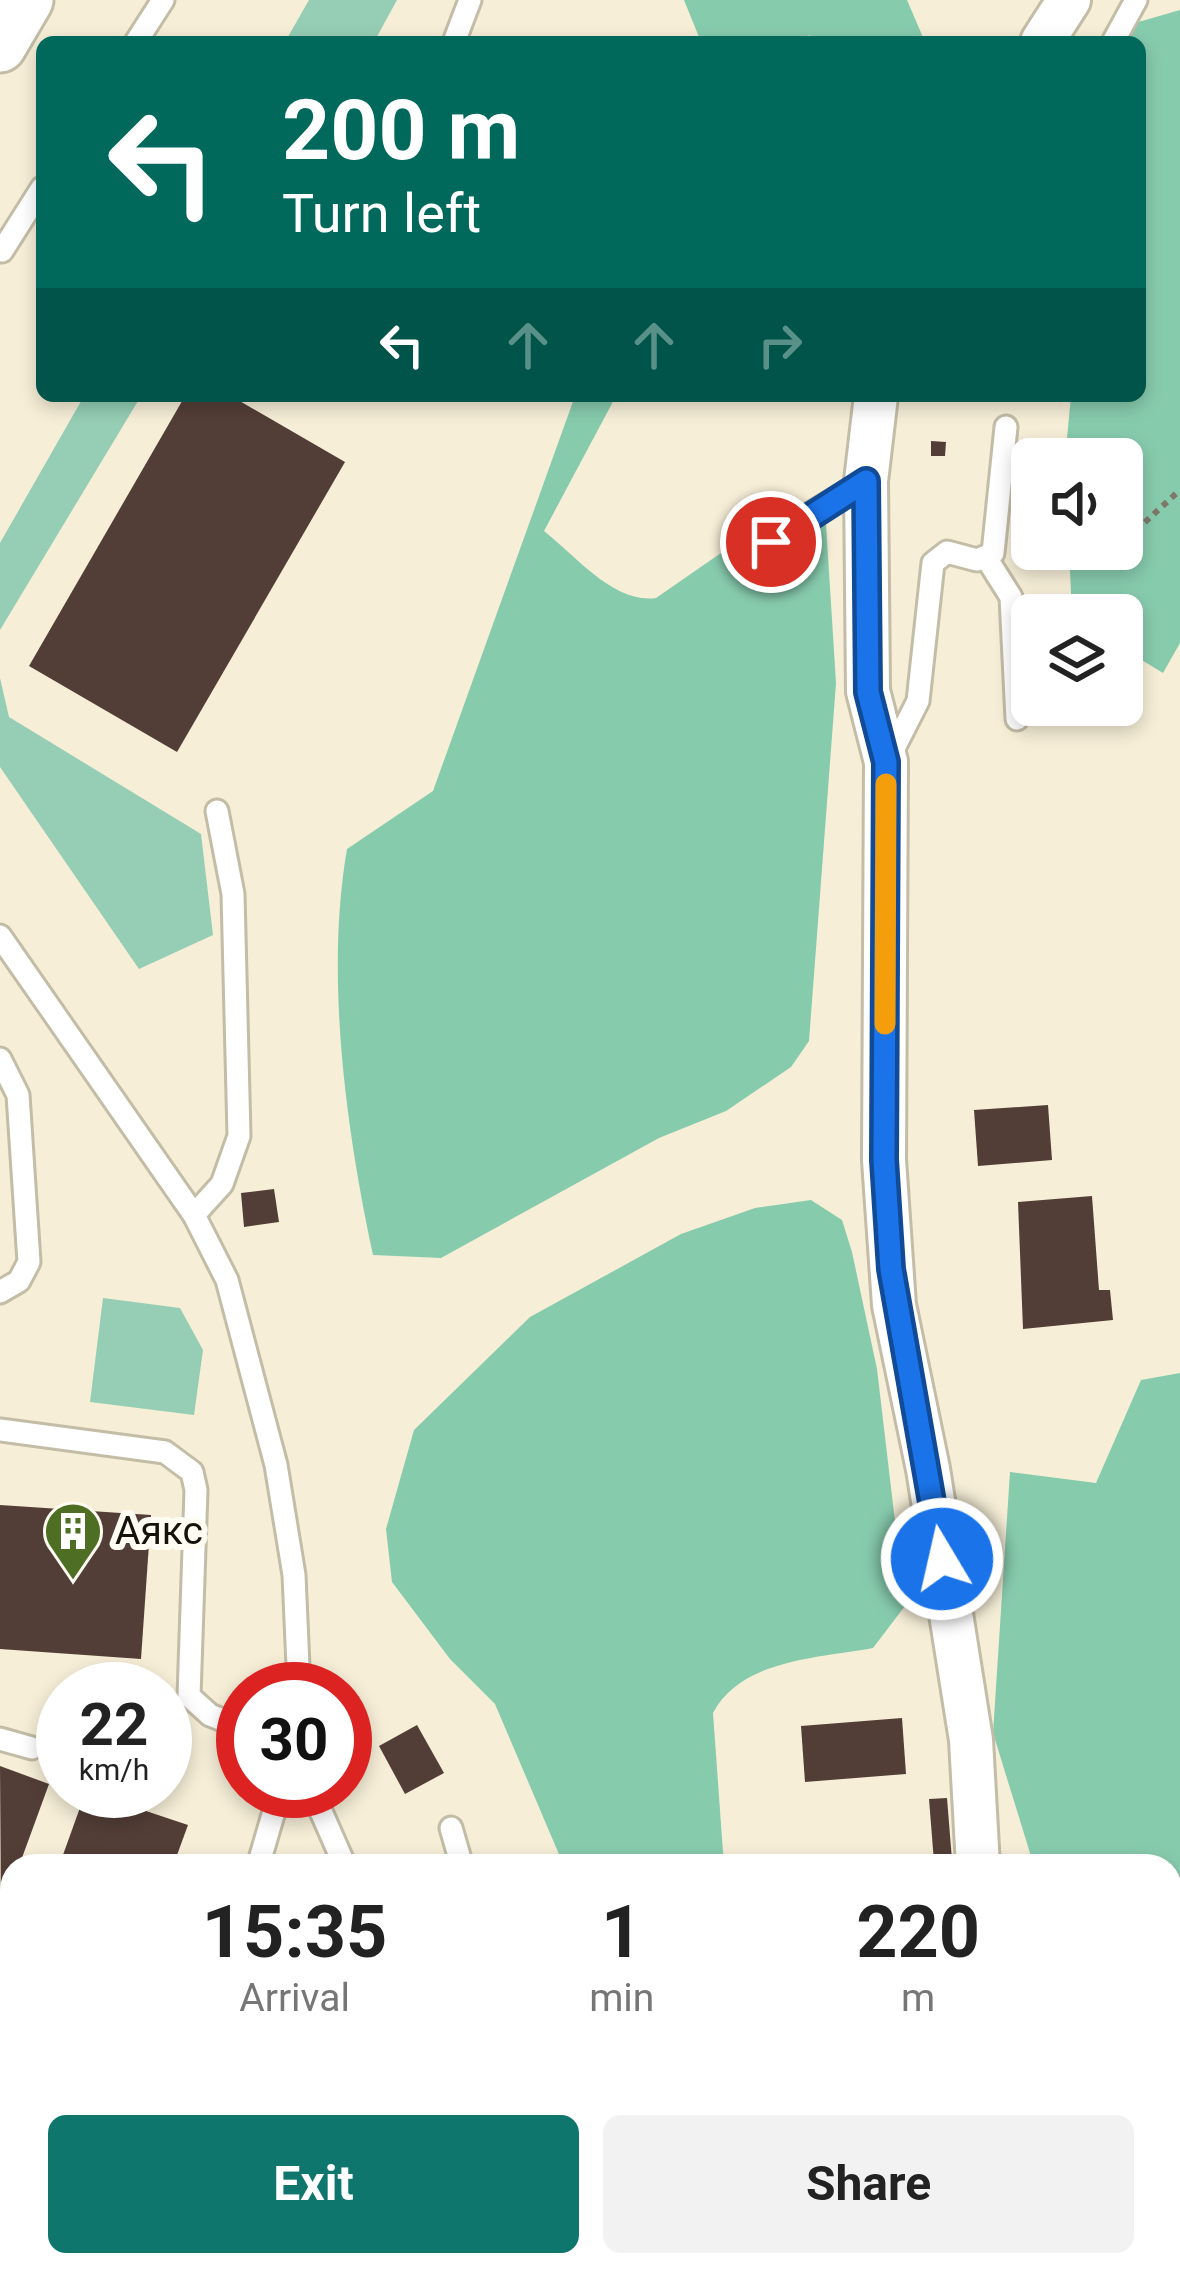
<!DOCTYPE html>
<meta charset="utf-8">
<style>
:root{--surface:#fff;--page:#f2f2f2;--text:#222;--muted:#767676;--accent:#0f766e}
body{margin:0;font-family:Roboto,sans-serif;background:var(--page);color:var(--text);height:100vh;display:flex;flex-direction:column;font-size:45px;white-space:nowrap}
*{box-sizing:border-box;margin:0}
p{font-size:39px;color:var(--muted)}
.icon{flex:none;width:66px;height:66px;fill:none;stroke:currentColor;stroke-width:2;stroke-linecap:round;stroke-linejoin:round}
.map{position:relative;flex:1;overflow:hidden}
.panel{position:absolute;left:0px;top:1854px;width:1182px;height:423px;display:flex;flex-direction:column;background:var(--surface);border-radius:36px 36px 0 0;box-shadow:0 6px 18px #0003}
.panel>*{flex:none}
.guide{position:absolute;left:36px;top:36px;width:1110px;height:366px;border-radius:18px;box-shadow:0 6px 18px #0003;background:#00695c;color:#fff;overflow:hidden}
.fabs{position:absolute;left:1011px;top:438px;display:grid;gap:24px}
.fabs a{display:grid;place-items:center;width:132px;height:132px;border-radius:18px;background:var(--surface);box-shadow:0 6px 18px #0003;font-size:60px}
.speed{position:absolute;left:36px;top:1662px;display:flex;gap:24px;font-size:60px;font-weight:700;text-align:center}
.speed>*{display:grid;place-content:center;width:156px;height:156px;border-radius:50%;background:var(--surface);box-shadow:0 6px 18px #0003;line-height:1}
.speed small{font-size:30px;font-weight:400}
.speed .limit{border:18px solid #d22;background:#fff;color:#111}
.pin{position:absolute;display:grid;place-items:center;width:102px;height:102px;color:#fff;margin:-51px;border:6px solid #fff;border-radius:50%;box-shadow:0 3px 12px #0007}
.me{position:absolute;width:132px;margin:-66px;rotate:351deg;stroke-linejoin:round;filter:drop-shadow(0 0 9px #0008)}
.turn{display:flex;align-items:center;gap:42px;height:252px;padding:0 48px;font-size:54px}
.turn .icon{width:156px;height:156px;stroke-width:2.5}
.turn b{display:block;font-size:84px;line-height:102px}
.lanes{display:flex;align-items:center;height:114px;padding:0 48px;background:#0003;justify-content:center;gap:60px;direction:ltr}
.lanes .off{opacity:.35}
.eta{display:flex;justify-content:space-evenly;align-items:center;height:204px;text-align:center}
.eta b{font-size:72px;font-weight:700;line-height:84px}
.action{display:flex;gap:24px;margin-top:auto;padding:24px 48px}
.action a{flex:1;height:138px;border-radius:18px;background:var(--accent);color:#fff;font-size:48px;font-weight:700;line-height:138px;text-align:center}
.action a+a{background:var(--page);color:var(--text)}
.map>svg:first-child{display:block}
.green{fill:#95ceb4}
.forest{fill:#87cbad}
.building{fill:#533e37}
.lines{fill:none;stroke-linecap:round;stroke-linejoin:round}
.service-casing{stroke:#c3bca6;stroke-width:27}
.minor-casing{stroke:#c3bca6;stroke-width:48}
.tertiary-casing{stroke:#c3bca6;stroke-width:57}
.path{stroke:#7d7869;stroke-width:6;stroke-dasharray:6 6;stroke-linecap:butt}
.service{stroke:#fff;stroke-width:21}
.minor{stroke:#fff;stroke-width:42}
.tertiary{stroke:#fff;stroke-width:51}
.route-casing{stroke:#114b97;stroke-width:30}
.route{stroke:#1a73e8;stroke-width:21}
.slow{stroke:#f59e0b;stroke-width:21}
.labels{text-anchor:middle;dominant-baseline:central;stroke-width:12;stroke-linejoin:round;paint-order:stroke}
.poi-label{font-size:39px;fill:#15120a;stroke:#fefbf2;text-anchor:start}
</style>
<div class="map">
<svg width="1180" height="2275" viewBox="0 0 1180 2275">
<rect width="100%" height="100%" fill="#f6eed7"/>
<g class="green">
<polygon points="309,0 397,0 374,42 285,42"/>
<polygon points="84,396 141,396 0,630 0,543"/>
<polygon points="0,678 9,717 201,834 213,935 139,969 0,767"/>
<polygon points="103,1298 180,1308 203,1350 194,1415 90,1402"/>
</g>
<g class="forest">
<polygon points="684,0 907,0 925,42 821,42 809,35 805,42 701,42"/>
<polygon points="1180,10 1180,643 1163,673 1122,648 1122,615 1072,615 1069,549 1122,549 1122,459 1065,459 1071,396 1140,396 1140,42 1097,42 1128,25"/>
<path d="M575 396H616L544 531C576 556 614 604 656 598L792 504 813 508 826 524 836 683 809 1041 791 1067 726 1111 659 1138 441 1258 373 1255C346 1129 325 976 347 849L433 791Z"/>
<path d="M811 1200 842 1220 852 1252 877 1369 905 1606 873 1648C820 1658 741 1659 713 1713L724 1866H564L495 1704 450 1659 392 1582 386 1529 414 1430 530 1317 681 1234 755 1208Z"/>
<polygon points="1180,1373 1180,2068 1170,2094 1170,1866 1034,1866 993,1733 1010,1472 1096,1483 1141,1380"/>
<polygon points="726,2265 871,2265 871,2275 728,2275"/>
<polygon points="1026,2265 1117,2265 1112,2275 1027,2275"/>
</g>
<g class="building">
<polygon points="185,396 231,396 345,462 177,752 29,666"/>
<polygon points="931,441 946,442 945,456 931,456"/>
<polygon points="1048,1105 1052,1160 978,1166 974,1110"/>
<polygon points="274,1189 279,1222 244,1227 241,1193"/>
<polygon points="1092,1196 1099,1290 1110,1290 1113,1320 1023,1329 1018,1202"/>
<polygon points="0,1505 151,1515 141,1659 0,1649"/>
<polygon points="902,1718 906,1774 805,1782 801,1726"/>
<polygon points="417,1725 444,1773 405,1794 379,1746"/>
<polygon points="0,1766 49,1784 19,1866 12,1866 12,1886 1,1917"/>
<polygon points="86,1791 188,1825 173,1866 59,1866"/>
<polygon points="947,1798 952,1860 934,1862 929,1799"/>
<polygon points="11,1996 12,1996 12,2104 0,2099 0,2027"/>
<polygon points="374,2265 525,2265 522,2275 370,2275"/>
</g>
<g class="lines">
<g class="service-casing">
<g id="service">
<polyline points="136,42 163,0"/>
<polyline points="454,42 470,0"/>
<polyline points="1113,42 1136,0"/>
<polyline points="0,245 2,251 42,188"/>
<polyline points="987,559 1011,597 1017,719"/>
<polyline points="744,564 798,521 866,481"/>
<polyline points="888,760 918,701 933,563 947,552 977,560 993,553 1006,427"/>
<polyline points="0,936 194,1215 227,1280 276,1465 294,1575 299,1689"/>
<polyline points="0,1059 18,1095 29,1262 19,1281 0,1292"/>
<polyline points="194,1215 222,1184 239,1136 233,894 217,811"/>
<polyline points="0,1430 165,1452 192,1472 196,1490 189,1696 210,1715 243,1728"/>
<polyline points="0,1739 32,1748"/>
<polyline points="312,1791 345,1866"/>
<polyline points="451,1828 462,1866"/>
<polyline points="258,1866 280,1791"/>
<polyline points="587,2265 589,2275"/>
<polyline points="320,2275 324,2265"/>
</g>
</g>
<g class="minor-casing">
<g id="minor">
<polyline points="1042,42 1069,0"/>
<polyline points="876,396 866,481 868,691 886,762 884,1160 894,1305 928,1469 971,1740 978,1866"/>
<polyline points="981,2265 981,2275"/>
</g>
</g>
<g class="tertiary-casing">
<polyline id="tertiary" points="0,46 27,0"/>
</g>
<g class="path">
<polyline points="1122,528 1143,524 1180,490"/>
<polyline points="1019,553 1063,549"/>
<polyline points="672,2265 679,2275"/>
<polyline points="803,2265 803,2275"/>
</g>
<use href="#service" class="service"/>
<use href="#minor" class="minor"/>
<use href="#tertiary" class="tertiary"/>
</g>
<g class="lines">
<g class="route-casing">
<polyline id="route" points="771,542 866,481 868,692 886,762 884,1160 891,1269 942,1559"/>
</g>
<use href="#route" class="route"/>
<polyline class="slow" points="885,1024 886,784"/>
</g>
<defs>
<g id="building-pin" transform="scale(3)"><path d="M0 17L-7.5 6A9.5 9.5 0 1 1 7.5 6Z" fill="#4e6e24" stroke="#fefbf2"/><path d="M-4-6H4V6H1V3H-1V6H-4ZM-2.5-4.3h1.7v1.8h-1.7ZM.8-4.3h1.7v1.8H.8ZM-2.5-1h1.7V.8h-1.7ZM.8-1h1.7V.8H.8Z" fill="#fff"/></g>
</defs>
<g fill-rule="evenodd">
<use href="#building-pin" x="73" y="1531"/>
</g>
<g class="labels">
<g class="poi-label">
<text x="115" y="1531">Аякс</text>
</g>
</g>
</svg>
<div class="fabs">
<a><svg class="icon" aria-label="sound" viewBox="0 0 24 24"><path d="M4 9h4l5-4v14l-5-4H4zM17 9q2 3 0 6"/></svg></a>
<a><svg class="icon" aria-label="layers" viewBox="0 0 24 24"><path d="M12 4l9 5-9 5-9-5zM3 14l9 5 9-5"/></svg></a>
</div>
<div class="speed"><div>22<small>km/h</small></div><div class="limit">30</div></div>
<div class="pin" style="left:771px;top:542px;background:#d93025"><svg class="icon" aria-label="arrive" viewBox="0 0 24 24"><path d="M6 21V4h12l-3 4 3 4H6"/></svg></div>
<svg class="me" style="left:942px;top:1559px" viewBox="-20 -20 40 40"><circle r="17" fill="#1a73e8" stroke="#fff" stroke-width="3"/><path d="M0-11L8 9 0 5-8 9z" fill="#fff"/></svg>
<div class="guide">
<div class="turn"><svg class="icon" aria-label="left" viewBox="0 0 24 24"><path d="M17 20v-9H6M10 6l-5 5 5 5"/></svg><div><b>200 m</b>Turn left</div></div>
<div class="lanes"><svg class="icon" aria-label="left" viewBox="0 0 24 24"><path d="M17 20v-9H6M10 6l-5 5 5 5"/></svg><svg class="icon off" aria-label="ahead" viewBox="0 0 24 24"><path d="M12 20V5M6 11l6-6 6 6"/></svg><svg class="icon off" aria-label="ahead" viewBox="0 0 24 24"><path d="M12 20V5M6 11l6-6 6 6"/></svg><svg class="icon off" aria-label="right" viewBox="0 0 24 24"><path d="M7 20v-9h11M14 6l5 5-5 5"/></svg></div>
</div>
<section class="panel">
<div class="eta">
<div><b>15:35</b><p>Arrival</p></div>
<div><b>1</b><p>min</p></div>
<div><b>220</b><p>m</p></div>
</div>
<div class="action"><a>Exit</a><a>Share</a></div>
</section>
</div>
